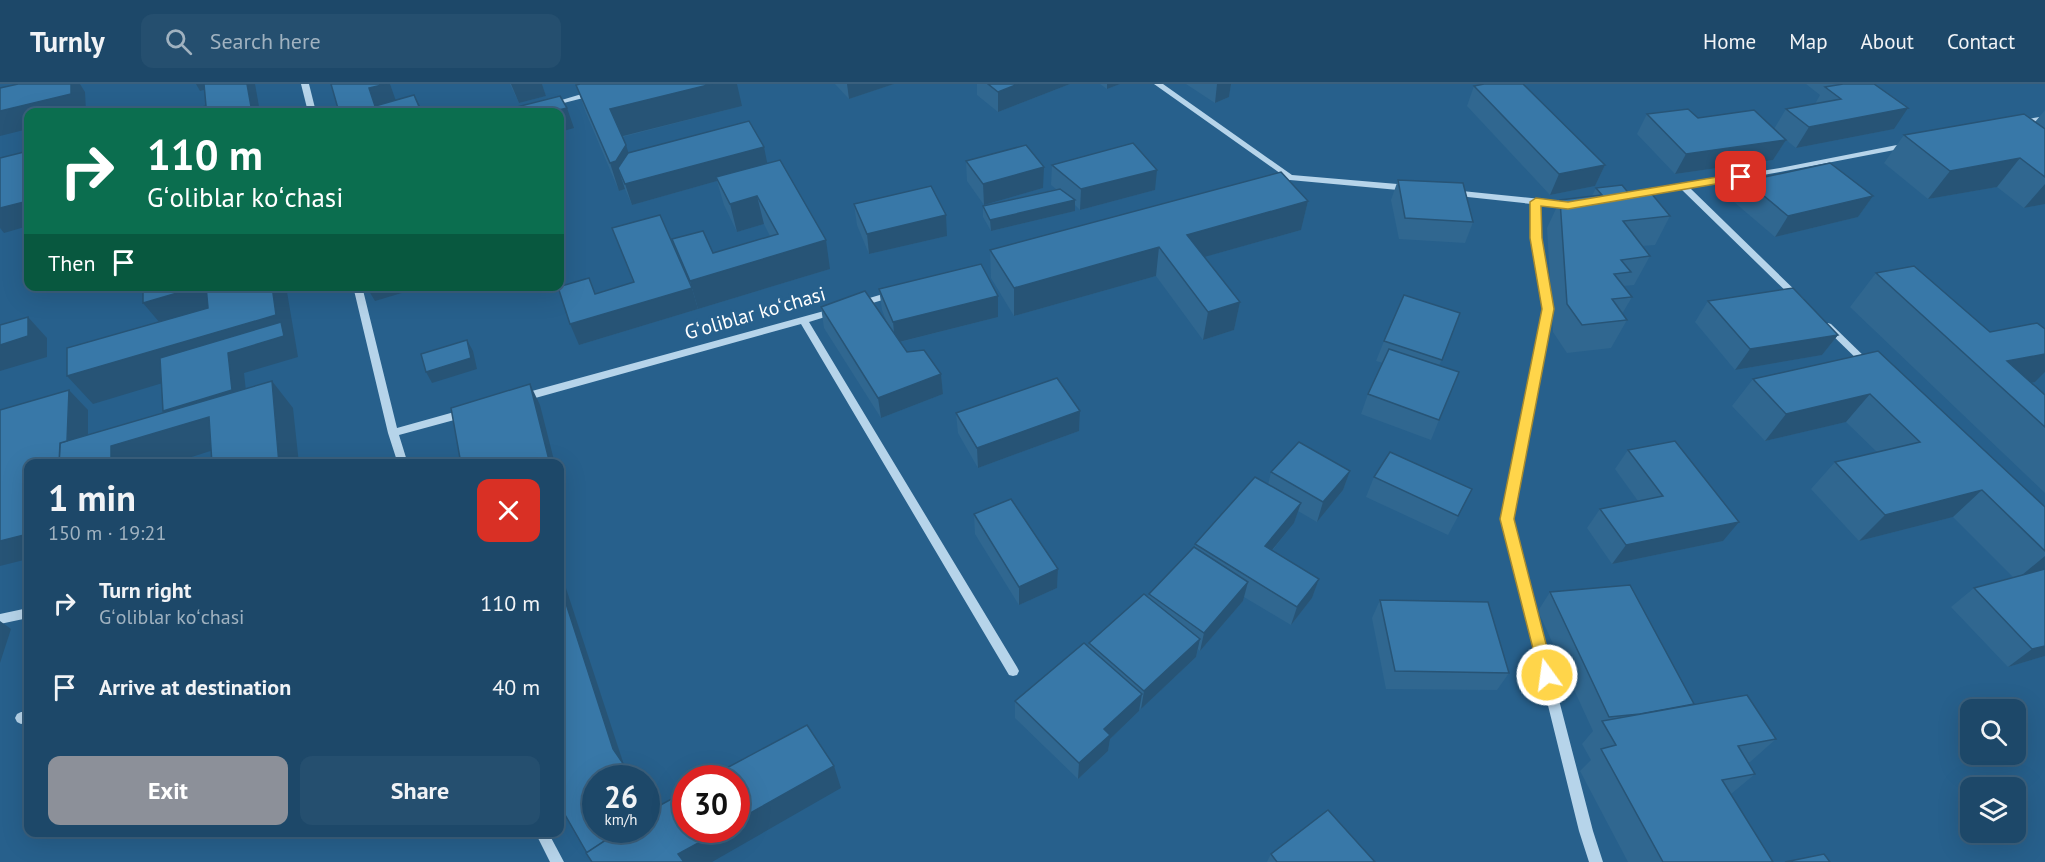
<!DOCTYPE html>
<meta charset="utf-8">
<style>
:root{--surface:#1d4869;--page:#254f6f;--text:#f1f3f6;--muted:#a0b2c0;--line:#3b607d;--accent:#8c9099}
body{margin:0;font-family:"PT Sans",sans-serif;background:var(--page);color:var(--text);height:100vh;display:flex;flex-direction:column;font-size:22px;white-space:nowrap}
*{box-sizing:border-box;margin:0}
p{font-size:20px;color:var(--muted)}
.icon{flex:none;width:33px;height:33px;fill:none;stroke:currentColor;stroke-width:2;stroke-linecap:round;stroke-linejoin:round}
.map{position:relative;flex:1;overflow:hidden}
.panel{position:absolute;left:24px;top:375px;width:540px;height:378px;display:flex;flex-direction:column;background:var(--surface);border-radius:12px;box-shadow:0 6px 24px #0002,0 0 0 2px var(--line)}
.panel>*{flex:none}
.hud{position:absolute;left:24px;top:24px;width:540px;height:183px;border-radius:12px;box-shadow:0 6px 24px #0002,0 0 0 2px var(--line);background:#0b6e4f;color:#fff;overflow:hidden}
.controls{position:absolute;left:1960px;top:615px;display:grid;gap:12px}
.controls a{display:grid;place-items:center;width:66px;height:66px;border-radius:12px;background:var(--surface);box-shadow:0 6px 24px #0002,0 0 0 2px var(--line);font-size:30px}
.speed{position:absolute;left:582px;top:681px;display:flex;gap:12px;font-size:30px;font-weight:700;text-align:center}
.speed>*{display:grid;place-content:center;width:78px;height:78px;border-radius:50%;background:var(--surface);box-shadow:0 6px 24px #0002,0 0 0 2px var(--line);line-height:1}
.speed small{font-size:15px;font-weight:400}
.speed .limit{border:9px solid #d22;background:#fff;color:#111}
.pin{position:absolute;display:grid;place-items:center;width:51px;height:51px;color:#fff;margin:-26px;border-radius:12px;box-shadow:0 3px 9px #0006}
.me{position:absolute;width:66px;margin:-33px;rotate:346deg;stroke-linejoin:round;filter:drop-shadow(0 0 4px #0008)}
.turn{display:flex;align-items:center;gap:21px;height:126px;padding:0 24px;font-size:27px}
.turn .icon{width:78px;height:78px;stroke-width:2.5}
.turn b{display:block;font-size:42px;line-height:51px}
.then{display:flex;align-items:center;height:57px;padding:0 24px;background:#0003;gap:12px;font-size:22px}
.round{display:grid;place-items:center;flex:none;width:63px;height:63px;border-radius:12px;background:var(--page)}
.summary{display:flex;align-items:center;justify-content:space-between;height:102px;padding:0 24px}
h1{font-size:36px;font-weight:700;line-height:45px}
.action{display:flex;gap:12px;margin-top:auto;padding:12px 24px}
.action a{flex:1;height:69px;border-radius:12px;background:var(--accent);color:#fff;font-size:24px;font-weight:700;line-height:69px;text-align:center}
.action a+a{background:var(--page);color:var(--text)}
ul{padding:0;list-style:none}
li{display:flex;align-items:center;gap:18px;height:84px;padding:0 24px}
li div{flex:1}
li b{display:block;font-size:22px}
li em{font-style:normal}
header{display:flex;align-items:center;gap:36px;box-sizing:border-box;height:84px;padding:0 30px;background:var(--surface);border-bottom:2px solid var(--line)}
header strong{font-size:28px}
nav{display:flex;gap:33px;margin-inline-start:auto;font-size:21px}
.search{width:420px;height:54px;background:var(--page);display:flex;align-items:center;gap:15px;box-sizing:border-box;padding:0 21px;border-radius:12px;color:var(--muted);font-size:22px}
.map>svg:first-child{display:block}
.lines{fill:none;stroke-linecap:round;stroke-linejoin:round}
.minor{fill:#b6d4ea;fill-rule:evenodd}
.wall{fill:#306790}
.shaded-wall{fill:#275476}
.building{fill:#3878a8;stroke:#275476;stroke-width:1.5}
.route{fill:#ffd54a;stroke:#a68a30;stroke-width:1.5}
.labels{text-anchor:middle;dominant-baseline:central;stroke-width:6;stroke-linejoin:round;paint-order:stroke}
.street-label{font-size:20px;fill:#fff;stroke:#27608c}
</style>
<header>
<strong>Turnly</strong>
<div class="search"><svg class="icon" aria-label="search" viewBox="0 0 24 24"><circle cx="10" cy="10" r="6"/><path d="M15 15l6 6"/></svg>Search here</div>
<nav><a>Home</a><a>Map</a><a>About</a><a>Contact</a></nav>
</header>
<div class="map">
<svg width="2045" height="778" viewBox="0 0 2045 778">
<rect width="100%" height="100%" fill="#27608c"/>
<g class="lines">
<g class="minor">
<polygon points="301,0 309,0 316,28 308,28"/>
<polygon points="1154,0 1163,0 1292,91 1409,101 1413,104 1409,107 1290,96 1273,101 1270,100 1270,96 1284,92"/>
<polygon points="592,7 596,9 595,11 552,22 548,20"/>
<polygon points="2045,32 2045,36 2020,41 2016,39 2017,37"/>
<polygon points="1907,59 1911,61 1910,63 1780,88 1690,104 1802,213 1804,215 1802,217 1796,217 1681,105 1618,116 1614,113 1618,110 1780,84"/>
<polygon points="1452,106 1570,118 1574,121 1570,124 1540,121 1540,154 1553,225 1512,435 1593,747 1603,778 1589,778 1579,747 1502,435 1543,225 1532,154 1532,120 1449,111 1449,107"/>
<polygon points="353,202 362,202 397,344 465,325 470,329 469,332 399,351 408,380 398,380 388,349"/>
<polygon points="893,207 898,210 896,212 859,223 854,220 856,218"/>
<polygon points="835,224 838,225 840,227 838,229 809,238 1017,583 1019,587 1017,591 1013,592 1009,591 801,240 521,318 516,314 521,310"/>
<polygon points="1828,239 1831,240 1871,279 1873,281 1871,283 1865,283 1825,244 1823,242"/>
<polygon points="28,524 28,534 0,540 0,530"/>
<polygon points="21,628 28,628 28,638 21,640 17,638 15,634 17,630"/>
<polygon points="535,748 548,748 564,778 550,778"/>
</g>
</g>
<g class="wall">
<polygon points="510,0 542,0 546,12 519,19"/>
<polygon points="835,0 894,0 849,15"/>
<polygon points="977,0 1070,0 998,28 977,11"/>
<polygon points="1100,0 1120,0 1107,5"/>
<polygon points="1186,0 1231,0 1229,13 1215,19"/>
<polygon points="1806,0 1874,0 1894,45 1796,64 1785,55 1786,56 1773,76 1675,90 1637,50 1647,30 1698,34 1774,45 1786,25 1815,20 1820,11"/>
<polygon points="576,1 742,22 622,53 628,69 767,80 830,185 579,261 589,194 595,209 633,198 612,144 674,163 672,155 713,169 770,152 764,140 737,148 724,121 717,97 632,121 625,105 619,107 586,29"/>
<polygon points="1474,2 1605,81 1595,102 1550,111 1467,22"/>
<polygon points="2045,26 2045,120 2024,124 1997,103 1928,115 1884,79 1904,51 2035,38"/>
<polygon points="966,77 1043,104 984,121 967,97"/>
<polygon points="1052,81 1155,106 1080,126 1075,121 1075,127 991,147 983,133 983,122 1056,105 1051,101"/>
<polygon points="1398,96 1473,138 1465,159 1399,155 1391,116"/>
<polygon points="1746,97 1873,112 1858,133 1775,153 1734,118"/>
<polygon points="1596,104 1630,111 1670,132 1655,161 1642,162 1650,172 1634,201 1623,202 1632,213 1622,230 1627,236 1611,264 1567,269 1553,248 1547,144 1560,116 1592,112"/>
<polygon points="1308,117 1301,146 1204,173 1240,218 1234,246 1203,256 1156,192 1014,232 991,194 990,166"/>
<polygon points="854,120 947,152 869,170 857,141"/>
<polygon points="1876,189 1990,248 2045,245 2045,288 2035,298 2031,299 2045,311 2045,409 1850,223"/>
<polygon points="879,205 998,233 900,258 907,268 941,290 943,310 881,334 824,244 821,223 887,239 882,226"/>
<polygon points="1708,217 1838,251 1822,271 1735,286 1695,238"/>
<polygon points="1460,229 1439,282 1439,336 1431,356 1361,330 1368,310 1383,279 1376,277 1384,257"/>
<polygon points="1878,267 2045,423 2045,572 2008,583 1951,523 1974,504 2013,493 1953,433 1859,457 1811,405 1835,378 1877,368 1846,338 1765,357 1732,322 1753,295"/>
<polygon points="1080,327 1079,347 978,384 958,349 956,329"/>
<polygon points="1628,366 1723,457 1612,480 1587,444 1600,425 1638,417 1615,385"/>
<polygon points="1350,387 1343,406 1317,438 1298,427 1294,439 1272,467 1319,495 1312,514 1291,541 1244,513 1243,517 1200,567 1198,565 1196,573 1141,625 1140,623 1139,627 1110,655 1108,667 1078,695 1015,634 1015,617 1088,563 1089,559 1148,513 1149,510 1195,463 1195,460 1268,401 1271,388"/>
<polygon points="1374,393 1462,425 1448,451 1366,413"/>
<polygon points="974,430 1058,485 1057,504 1019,521 975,450"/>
<polygon points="1550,508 1694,620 1776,655 1750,678 1748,678 1755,690 1731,710 1773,778 1628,778 1580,687 1591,676 1582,660 1593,647 1538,527"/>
<polygon points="1380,516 1509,589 1497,606 1386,605 1372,534"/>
<polygon points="1271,770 1375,778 1267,778"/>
</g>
<g class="shaded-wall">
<polygon points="71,0 80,0 85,8 86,28 28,28 28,45 0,52 0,27"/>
<polygon points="196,0 212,0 214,3 200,7"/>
<polygon points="247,0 255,0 260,28 252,28"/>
<polygon points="386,0 390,0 397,20 375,22 369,4"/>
<polygon points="511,0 542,0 546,12 519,19"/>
<polygon points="712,0 737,0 742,22 619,53 610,25"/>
<polygon points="847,0 894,0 849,15"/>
<polygon points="1018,0 1070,0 998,28 998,8"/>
<polygon points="1107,0 1120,0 1107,5"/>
<polygon points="1217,0 1231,0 1229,13 1215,19"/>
<polygon points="414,11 423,28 408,28"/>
<polygon points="567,24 574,44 560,48 560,28 550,28"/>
<polygon points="1908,24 1894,45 1796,64 1809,43"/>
<polygon points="1786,56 1773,76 1675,90 1686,70"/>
<polygon points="626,61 635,89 764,63 768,83 716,93 717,97 632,121 625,100 618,84 625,105 619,107 610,79"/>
<polygon points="2020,74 1997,103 1928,115 1950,87"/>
<polygon points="1605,81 1595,102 1550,111 1559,90"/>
<polygon points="1044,83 1043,104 984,121 983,100"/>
<polygon points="1157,86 1155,106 1080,126 1081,105"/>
<polygon points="2045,100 2045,120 2024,124"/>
<polygon points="757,112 764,140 737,148 730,120"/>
<polygon points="1873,112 1858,133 1775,153 1788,132"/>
<polygon points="1075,116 1075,127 991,147 990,136"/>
<polygon points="28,117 28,142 4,149 0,144 0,124"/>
<polygon points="1308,117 1301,146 1183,179 1187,151"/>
<polygon points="946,131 947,152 869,170 867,150"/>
<polygon points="826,156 830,185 698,225 690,197"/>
<polygon points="1159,163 1156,192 1014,232 1014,204"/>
<polygon points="201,202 286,202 298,273 244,289 248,326 232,360 170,380 111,380 111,362 177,343 163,327 229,279 93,320 67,292 160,239 143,219"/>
<polygon points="366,202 425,202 375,217"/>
<polygon points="692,204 698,225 579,261 570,240"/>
<polygon points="998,212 998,233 895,259 893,238"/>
<polygon points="1240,218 1234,246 1203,256 1208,228"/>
<polygon points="28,233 47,254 47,273 0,287 0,261"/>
<polygon points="1838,251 1822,271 1735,286 1750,265"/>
<polygon points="467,256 473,267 477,285 432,299 426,288"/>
<polygon points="2045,270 2045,288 2035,298 2003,305 2007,277"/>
<polygon points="941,290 943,310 881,334 878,314"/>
<polygon points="272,297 293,324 299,380 279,380"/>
<polygon points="530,300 540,321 555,380 550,380"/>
<polygon points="69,306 88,326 88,380 67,380"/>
<polygon points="1870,310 1846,338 1765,357 1786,330"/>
<polygon points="1080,327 1079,347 978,384 977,364"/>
<polygon points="1350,387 1343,406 1317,438 1323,418"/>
<polygon points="560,398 563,412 560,413"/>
<polygon points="1982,406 1953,433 1859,457 1885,431"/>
<polygon points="1301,419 1294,439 1259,482 1265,462"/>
<polygon points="1739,438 1723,457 1612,480 1626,461"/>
<polygon points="28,450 28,475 0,482 0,457"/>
<polygon points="2045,472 2045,487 2016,496"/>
<polygon points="1058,485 1057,504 1019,521 1019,503"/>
<polygon points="560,486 624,681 613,665 560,501"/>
<polygon points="1319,495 1312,514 1291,541 1297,523"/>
<polygon points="1248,498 1243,517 1200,567 1204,549"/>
<polygon points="0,537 11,545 0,579"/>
<polygon points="1200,555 1196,573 1141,625 1144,607"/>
<polygon points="2045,562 2045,572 2008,583 2032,565"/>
<polygon points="1142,610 1139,627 1110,655 1108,667 1078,695 1079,679 1104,645"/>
<polygon points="834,682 841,704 712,778 683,778 678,770 722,746 736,746 736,737"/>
</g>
<g class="building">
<polygon points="18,0 71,0 71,10 0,27 0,4"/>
<polygon points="204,0 247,0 252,28 190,28 190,26 206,22"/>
<polygon points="331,0 386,0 369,4 375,22 414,11 420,25 408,28 339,28"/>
<polygon points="580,0 712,0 610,25 626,61 616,77 610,79 576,1"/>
<polygon points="988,0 1018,0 998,8"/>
<polygon points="1484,0 1523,0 1605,81 1559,90 1474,2"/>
<polygon points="1843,0 1874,0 1908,24 1809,43 1786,25 1841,15 1825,3"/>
<polygon points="560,12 567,24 550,28 497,28"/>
<polygon points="1688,25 1698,34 1754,26 1786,56 1686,70 1647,30"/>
<polygon points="2024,30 2045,45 2045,93 2020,74 1950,87 1904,51"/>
<polygon points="749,37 764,63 625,100 618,84 628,69"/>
<polygon points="1133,59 1157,86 1081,105 1052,81"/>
<polygon points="1026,61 1044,83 983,100 966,77"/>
<polygon points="28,67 28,117 0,124 0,74"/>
<polygon points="780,76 826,156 690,197 672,155 703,147 713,169 778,150 757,112 730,120 716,93"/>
<polygon points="1830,79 1873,112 1788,132 1746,97"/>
<polygon points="1281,88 1308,117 1187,151 1240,218 1208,228 1159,163 1014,204 990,166"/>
<polygon points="1398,96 1463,99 1473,138 1405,134"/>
<polygon points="1622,101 1630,111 1651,109 1670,132 1623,137 1650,172 1621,176 1631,188 1614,190 1632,213 1612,215 1627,236 1582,241 1567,220 1560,116 1602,111 1596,104"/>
<polygon points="931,102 946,131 867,150 854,120"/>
<polygon points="1060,105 1075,116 990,136 983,122"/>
<polygon points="660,131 692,204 570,240 558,203 589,194 595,210 634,198 612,144"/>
<polygon points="981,180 998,212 893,238 879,205"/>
<polygon points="1914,182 1990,248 2037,239 2045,245 2045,270 2007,277 2045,311 2045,343 1876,189"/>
<polygon points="143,202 201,202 143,219"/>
<polygon points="206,202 272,202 276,231 67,292 67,264 208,224"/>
<polygon points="1793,204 1838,251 1750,265 1708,217"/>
<polygon points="865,207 907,268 924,266 941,290 878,314 821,223"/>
<polygon points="1404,211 1460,229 1442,276 1384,257"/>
<polygon points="28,233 28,252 0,261 0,241"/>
<polygon points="281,238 284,252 228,269 232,306 163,327 160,274"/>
<polygon points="467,256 471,274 426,288 421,270"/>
<polygon points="1389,265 1459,288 1439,336 1368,310"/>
<polygon points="1878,267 2045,423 2045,467 1982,406 1885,431 1835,378 1920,358 1870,310 1786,330 1753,295"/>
<polygon points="1057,294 1080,327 977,364 956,329"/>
<polygon points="272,297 279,380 212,380 209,333 111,362 111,380 59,380 60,359"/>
<polygon points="530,300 550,380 461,380 451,324"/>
<polygon points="69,306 67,357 60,359 59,380 28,380 28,450 0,457 0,326"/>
<polygon points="1675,357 1739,438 1626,461 1600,425 1663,412 1628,366"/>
<polygon points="1299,358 1350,387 1323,418 1271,388"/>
<polygon points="1390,368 1472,405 1458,432 1374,393"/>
<polygon points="1255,393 1301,419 1265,462 1319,495 1297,523 1195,460"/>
<polygon points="1011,415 1058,485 1019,503 974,430"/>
<polygon points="1194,463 1248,498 1204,549 1149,510"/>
<polygon points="2045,485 2045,562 2032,565 1974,504"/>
<polygon points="560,501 613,665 633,694 596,694 596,746 621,746 587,769 560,722"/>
<polygon points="1630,501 1694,620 1640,630 1609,633 1550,508"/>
<polygon points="1144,510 1200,555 1144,607 1089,559"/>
<polygon points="1380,516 1488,518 1509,589 1395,587"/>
<polygon points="1084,559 1142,610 1104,645 1110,651 1079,679 1015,617"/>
<polygon points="1747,611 1776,655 1738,662 1755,690 1722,696 1773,778 1663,778 1601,665 1616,661 1602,637"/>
<polygon points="807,641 834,682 736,737 736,694 708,694"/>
<polygon points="686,707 686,746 722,746 678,770 684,778 592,778 586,769 621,746 646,746 646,729"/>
<polygon points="646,716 652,725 646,729"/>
<polygon points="1328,726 1375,778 1277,778 1271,770"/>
<polygon points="1824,770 1830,778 1785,778"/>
</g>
<polygon class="route" points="1741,89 1747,93 1745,95 1568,125 1541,122 1542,154 1554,225 1514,435 1554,591 1552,596 1547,598 1541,596 1500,435 1542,225 1530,154 1530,118 1536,114 1568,118"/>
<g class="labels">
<g class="street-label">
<text transform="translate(755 229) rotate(-16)">Gʻoliblar koʻchasi</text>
</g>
</g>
</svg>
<div class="controls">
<a><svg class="icon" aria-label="search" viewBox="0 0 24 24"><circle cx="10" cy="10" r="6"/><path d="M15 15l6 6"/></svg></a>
<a><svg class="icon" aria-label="layers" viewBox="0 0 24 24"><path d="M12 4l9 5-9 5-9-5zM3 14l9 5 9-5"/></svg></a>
</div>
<div class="speed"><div>26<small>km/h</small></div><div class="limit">30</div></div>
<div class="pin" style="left:1741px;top:93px;background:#d93025"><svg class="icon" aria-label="arrive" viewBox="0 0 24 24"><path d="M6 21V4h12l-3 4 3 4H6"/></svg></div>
<svg class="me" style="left:1547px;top:591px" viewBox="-20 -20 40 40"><circle r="17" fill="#ffd54a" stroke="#fff" stroke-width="3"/><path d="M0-11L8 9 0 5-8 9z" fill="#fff"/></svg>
<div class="hud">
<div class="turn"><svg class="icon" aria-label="right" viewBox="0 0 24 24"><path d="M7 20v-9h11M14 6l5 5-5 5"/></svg><div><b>110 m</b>Gʻoliblar koʻchasi</div></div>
<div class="then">Then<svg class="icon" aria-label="arrive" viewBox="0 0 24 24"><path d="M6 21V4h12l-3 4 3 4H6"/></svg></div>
</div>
<section class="panel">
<div class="summary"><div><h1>1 min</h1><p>150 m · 19:21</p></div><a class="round" style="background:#d93025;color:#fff"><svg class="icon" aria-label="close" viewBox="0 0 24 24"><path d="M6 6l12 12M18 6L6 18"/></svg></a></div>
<ul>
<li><svg class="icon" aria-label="right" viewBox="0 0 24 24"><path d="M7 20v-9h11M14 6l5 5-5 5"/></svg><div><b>Turn right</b><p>Gʻoliblar koʻchasi</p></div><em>110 m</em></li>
<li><svg class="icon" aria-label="arrive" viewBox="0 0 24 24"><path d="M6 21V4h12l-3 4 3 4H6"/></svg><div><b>Arrive at destination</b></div><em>40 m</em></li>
</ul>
<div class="action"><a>Exit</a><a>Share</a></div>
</section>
</div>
